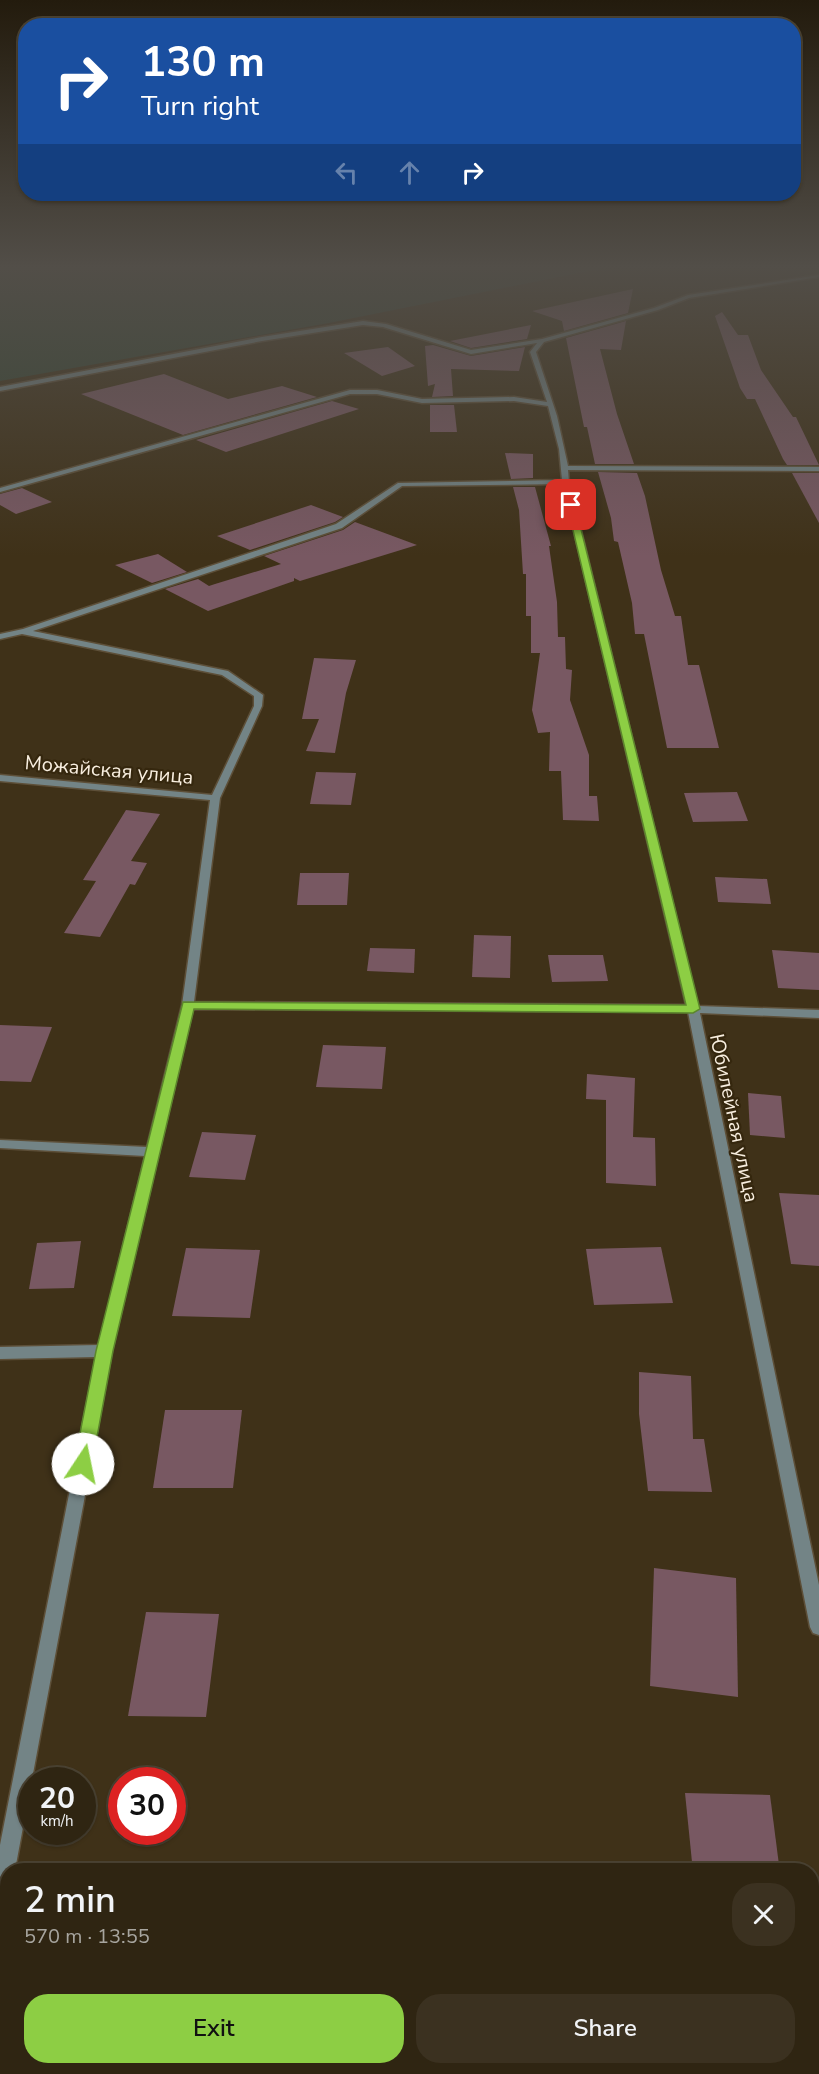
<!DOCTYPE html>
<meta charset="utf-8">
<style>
:root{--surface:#2f2512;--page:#3b3120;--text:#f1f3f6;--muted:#a7a59f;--line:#4a4232;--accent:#8dce44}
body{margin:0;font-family:"Nunito Sans",sans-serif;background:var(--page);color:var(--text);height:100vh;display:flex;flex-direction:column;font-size:22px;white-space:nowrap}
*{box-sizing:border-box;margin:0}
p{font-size:20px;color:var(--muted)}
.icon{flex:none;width:33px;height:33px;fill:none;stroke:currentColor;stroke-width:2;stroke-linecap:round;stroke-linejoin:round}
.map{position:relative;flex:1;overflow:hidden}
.side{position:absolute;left:0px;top:1863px;width:819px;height:212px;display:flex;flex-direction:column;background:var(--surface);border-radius:24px 24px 0 0;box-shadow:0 2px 4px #0004,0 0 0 2px var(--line)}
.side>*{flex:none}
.guide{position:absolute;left:18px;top:18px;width:783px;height:183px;border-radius:24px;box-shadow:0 2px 4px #0004,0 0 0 2px var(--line);background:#1a4fa0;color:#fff;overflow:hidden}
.speed{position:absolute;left:18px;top:1767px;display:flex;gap:12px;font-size:30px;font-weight:700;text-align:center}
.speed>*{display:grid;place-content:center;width:78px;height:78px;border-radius:50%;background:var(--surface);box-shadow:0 2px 4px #0004,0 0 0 2px var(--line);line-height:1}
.speed small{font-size:15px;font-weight:400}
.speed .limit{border:9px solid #d22;background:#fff;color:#111}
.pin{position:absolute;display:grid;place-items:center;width:51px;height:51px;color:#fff;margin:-26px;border-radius:12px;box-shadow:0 3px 9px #0006}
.me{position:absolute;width:66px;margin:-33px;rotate:11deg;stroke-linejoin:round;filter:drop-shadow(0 0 4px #0008)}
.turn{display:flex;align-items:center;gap:21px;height:126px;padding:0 24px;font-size:27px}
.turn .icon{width:78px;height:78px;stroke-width:2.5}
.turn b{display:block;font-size:42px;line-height:51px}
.lanes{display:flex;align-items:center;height:57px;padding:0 24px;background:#0003;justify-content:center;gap:30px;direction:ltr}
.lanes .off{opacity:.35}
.round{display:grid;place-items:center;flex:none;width:63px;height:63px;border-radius:24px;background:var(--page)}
.summary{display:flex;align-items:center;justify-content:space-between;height:102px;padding:0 24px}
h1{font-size:36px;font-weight:600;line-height:45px}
.action{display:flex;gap:12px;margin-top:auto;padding:12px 24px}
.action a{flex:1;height:69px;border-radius:24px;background:var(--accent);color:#111;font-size:24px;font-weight:600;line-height:69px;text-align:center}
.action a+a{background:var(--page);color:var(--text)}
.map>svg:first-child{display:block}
.green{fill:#344534}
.building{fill:#785862}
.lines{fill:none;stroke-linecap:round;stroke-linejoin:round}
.street-casing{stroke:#5d4f38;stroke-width:3}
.street{fill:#738486;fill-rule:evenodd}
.route{fill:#8dce44;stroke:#5c862c;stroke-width:1.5}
.labels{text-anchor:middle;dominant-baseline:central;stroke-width:4.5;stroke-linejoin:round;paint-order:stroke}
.street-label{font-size:20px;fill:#f8eedf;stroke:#35270e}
</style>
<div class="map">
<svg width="819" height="2074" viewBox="0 0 819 2074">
<rect width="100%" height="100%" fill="#3f3118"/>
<polygon class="green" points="0,265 619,265 329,323 0,381"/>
<g class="building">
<polygon points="633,289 628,313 564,331 562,321 532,311"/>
<polygon points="722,312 738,335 748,335 761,370 793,417 796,417 819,465 787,465 783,459 755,399 747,399 740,388 715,316"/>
<polygon points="626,321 621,350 600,349 617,414 634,464 595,464 587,427 584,427 566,338"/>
<polygon points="531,325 527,339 471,348 450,341"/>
<polygon points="433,345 471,356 525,347 519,371 451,369 453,396 432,397 435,384 428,386 425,346"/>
<polygon points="388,347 415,366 382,376 344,353"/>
<polygon points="164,374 228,399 282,386 317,397 183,435 81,394"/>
<polygon points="332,401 359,409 226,452 196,440"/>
<polygon points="430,405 454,405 457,432 430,432"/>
<polygon points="505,453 533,454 533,478 511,479"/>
<polygon points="598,472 637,473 645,496 661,570 675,616 681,616 688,665 699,665 719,748 667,748 644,634 635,634 632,603 618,542 614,541 611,518"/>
<polygon points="792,473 819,473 819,523"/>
<polygon points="513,487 535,487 551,546 549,546 557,602 558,637 565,637 566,669 572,670 570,700 589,755 589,796 597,796 599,821 563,820 561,771 549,771 550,732 538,733 532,710 540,653 531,653 531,616 526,616 526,574 523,574 519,510"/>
<polygon points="22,488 52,502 16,514 0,505 0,494"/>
<polygon points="311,505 343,517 335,522 250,550 217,536"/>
<polygon points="355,522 417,545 300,581 294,578 294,581 208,611 165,589 198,579 209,586 215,584 281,564 264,556 343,530"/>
<polygon points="158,554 187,572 152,583 115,565"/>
<polygon points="314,658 356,660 346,693 335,753 306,751 319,719 302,719"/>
<polygon points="316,772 356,773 351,805 310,804"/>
<polygon points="737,792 748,821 693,822 684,793"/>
<polygon points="126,810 160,814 131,861 147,863 135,885 130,884 100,937 64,933 96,881 83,880"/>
<polygon points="300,873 349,873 347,905 297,905"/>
<polygon points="715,877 767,879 771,904 718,902"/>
<polygon points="474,935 511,936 510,978 472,977"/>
<polygon points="370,948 415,949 414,973 367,971"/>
<polygon points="772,950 819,953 819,990 778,988"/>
<polygon points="548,955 603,955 608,981 552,982"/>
<polygon points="0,1025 52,1027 31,1082 0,1081"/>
<polygon points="323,1045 386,1047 382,1089 316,1087"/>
<polygon points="587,1074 635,1078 633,1137 655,1138 656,1186 606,1183 606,1100 586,1099"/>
<polygon points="748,1093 781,1096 785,1138 750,1135"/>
<polygon points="202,1132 256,1135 245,1180 189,1177"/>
<polygon points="779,1193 819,1195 819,1266 791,1264"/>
<polygon points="81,1241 74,1288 29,1289 37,1243"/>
<polygon points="661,1247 673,1303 594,1305 586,1249"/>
<polygon points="186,1248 260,1250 250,1318 172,1316"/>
<polygon points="639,1372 691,1376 693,1439 704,1439 712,1492 648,1491 639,1414"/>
<polygon points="165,1410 242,1410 233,1488 153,1488"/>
<polygon points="654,1568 736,1578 738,1697 650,1686"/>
<polygon points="146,1612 219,1614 206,1717 128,1716"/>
<polygon points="685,1793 770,1795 779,1865 692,1862"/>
</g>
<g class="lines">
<g class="street-casing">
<path id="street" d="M819 275V277L689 298 658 310 544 342 536 352 557 416 568 466 819 467V471L568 470 569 482 698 1006 819 1010V1018L700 1013 819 1585V1635L813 1633 810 1627 688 1012 193 1009 112 1351 15 1870H8V1902L0 1906V1845L96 1357 0 1359V1347L99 1345 145 1156 0 1148V1140L147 1147 182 1005 210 800 0 781V775L212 795 254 706V696L222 675 22 634 0 639V634L23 629 336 524 398 483 562 480 559 449 548 406 514 401 422 403 377 394H350L0 492V488L350 390H377L422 399 514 397 547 402 530 352 537 343 471 354 383 327 363 325 262 341 0 391V387L262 337 363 321 386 324 471 350 542 339 654 308 688 295ZM563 484 686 1005 194 1002 220 798 262 706 263 695 228 671 33 631 342 528 402 486Z"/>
</g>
<use href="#street" class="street"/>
</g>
<linearGradient id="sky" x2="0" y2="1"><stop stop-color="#231b0d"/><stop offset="0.48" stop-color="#524e48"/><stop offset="1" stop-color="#524e48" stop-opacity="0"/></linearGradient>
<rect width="819" height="556" fill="url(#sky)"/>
<polygon class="route" points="571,503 575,505 700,1009 693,1013 194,1009 113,1351 92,1464 89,1469 83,1472 77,1469 74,1464 96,1351 183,1002 686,1005 567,505"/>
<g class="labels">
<g class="street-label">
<text transform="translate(109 770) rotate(5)">Можайская улица</text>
<text transform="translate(734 1118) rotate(78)">Юбилейная улица</text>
</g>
</g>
</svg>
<div class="speed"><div>20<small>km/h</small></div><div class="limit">30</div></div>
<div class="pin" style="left:571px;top:505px;background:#d93025"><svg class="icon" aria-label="arrive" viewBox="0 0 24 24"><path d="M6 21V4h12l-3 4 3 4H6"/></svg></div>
<svg class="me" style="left:83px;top:1464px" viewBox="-20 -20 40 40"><circle r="19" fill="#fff"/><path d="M0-13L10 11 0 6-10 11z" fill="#8dce44"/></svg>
<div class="guide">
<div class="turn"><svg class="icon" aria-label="right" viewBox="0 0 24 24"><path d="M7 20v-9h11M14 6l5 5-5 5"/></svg><div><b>130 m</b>Turn right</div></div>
<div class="lanes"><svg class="icon off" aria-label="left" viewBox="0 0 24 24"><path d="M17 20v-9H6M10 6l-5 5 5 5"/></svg><svg class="icon off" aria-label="ahead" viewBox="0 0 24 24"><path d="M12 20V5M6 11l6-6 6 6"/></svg><svg class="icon" aria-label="right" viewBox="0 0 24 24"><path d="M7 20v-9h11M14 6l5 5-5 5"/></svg></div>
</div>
<section class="side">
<div class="summary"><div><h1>2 min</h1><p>570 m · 13:55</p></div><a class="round"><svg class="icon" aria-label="close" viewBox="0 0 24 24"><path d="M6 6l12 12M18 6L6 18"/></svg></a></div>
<div class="action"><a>Exit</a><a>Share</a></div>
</section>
</div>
